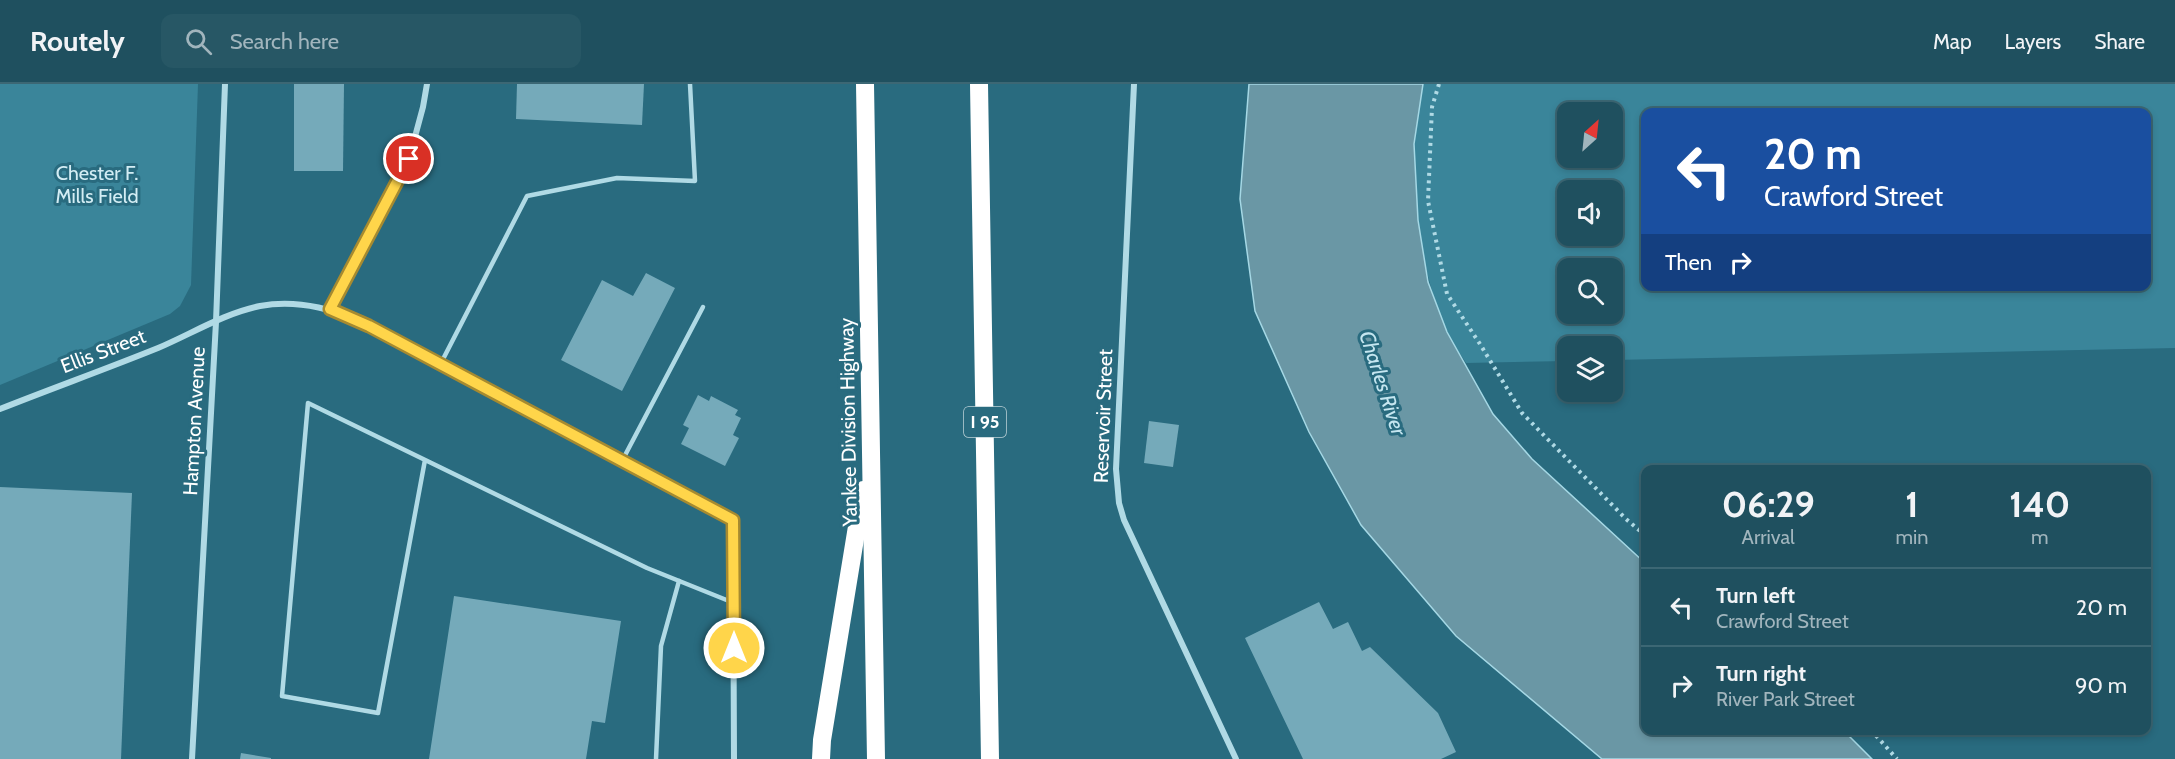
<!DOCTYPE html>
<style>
:root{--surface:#1f505f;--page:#275765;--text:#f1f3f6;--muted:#a1b5bd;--line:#3c6774}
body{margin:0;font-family:Cabin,sans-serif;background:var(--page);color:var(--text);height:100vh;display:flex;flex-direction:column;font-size:22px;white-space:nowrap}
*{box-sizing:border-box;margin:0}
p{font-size:20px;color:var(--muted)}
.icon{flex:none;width:33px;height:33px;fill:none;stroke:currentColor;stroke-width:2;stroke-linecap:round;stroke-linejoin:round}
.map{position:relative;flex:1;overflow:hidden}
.drawer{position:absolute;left:1641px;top:381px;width:510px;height:270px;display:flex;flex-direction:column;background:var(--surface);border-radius:12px;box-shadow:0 3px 9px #0003,0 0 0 2px var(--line)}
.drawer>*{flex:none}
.guide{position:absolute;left:1641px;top:24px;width:510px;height:183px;border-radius:12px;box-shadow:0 3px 9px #0003,0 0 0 2px var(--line);background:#1a4fa0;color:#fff;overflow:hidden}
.needle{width:39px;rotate:27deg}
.controls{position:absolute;left:1557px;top:18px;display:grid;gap:12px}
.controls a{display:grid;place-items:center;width:66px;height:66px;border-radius:12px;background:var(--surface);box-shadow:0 3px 9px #0003,0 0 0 2px var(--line);font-size:30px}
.pin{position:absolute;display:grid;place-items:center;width:51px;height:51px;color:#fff;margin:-26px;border:3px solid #fff;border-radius:50%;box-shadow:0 2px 6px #0007}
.me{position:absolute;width:66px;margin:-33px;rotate:0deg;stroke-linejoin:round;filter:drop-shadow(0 0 4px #0008)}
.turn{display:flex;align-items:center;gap:21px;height:126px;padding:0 24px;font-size:27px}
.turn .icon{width:78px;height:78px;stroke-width:2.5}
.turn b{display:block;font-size:42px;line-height:51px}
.then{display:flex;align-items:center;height:57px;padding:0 24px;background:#0003;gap:12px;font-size:22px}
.eta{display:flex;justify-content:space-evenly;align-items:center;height:102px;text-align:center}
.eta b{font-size:36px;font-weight:700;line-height:42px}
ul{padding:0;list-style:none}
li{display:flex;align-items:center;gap:18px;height:78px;padding:0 24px;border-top:2px solid var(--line)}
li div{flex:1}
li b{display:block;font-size:22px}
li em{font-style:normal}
header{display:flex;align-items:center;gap:36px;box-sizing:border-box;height:84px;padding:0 30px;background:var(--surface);border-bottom:2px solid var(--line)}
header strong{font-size:28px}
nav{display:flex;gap:33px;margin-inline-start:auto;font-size:21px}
.search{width:420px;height:54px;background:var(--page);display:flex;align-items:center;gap:15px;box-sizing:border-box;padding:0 21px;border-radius:12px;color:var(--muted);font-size:22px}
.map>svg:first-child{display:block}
.green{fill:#3a859a;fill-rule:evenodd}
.water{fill:#6a97a5;stroke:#a5d8e5;stroke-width:1.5}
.building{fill:#75aaba}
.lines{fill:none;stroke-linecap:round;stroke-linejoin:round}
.path{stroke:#b0dae5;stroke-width:4;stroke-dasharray:3 4.5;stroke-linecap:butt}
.service{stroke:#b0dae5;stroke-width:4.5}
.minor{stroke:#b0dae5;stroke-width:6}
.motorway{stroke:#fff;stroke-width:18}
.route-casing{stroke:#a68a30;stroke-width:15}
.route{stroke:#ffd54a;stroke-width:10}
.labels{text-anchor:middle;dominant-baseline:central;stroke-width:6;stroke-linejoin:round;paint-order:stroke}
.shield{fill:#296b7f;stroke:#bfd3d9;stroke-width:1.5}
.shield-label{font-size:18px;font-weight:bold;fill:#fff}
.park-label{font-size:20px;fill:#d3edf4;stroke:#296b7f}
.street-label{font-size:20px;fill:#fff;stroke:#296b7f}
.water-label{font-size:21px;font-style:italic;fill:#c5e6f0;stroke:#296b7f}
</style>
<header>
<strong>Routely</strong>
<div class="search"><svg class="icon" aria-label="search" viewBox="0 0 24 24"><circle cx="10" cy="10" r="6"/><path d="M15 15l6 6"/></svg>Search here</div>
<nav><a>Map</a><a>Layers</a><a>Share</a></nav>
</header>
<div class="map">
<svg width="2175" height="675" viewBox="0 0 2175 675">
<rect width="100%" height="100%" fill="#296b7f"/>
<g class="green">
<polygon points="0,0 198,0 191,201 180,222 170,230 0,301"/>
<path d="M1423 0H2175V264L1613 276 1612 262H1568L1567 277 1466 279C1460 269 1452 259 1447 248 1423 193 1410 119 1414 59 1416 39 1420 20 1423 0ZM1568 28H1612V74H1568ZM1646 28H2146V202H1646ZM1568 106H1612V152H1568ZM1568 184H1612V230H1568Z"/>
</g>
<polygon class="water" points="1249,0 1423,0 1414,60 1418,136 1428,198 1447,248 1493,330 1532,375 1645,479 1646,646 1844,647 1872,675 1602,675 1456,552 1361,441 1309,348 1255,227 1240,115"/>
<g class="building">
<polygon points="294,0 344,0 343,87 294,87"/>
<polygon points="517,0 644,0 642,41 516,35"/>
<polygon points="646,189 675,204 622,307 561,276 602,196 633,212"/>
<polygon points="698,311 709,317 711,312 738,326 735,331 741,334 733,351 739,354 725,382 681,360 689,344 683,341"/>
<polygon points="1149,337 1179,341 1173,383 1144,379"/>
<polygon points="0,403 132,409 121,675 0,675"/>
<polygon points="454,512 621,537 605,639 592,637 586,675 429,675"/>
<polygon points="1319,518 1333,545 1348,538 1362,567 1370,563 1438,629 1456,668 1441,675 1303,675 1245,554"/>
<polygon points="241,669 271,674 271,675 240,675"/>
</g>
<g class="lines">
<g class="path">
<polyline points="1439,0 1432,23 1428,117 1447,210 1480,260 1522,329 1626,435 1646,452"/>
<polyline points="1871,646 1897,675"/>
</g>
<g class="service">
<polyline points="440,281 527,112 617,94 695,97 690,0"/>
<polyline points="425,376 378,629 282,612 308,319 647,484 734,519"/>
<polyline points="622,377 703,223"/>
<polyline points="656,675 661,562 679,497"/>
</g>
<g class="minor">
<polyline points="1134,0 1116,385 1119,419 1124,436 1236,675"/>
<polyline points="330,225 409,75 423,23 427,0"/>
<path d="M0 325C53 304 106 285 158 264 191 250 225 229 260 222 293 216 323 222 354 235L733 436 734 675"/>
<polyline points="192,675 216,238 225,0"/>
</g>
<g class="motorway">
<polyline points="865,0 876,675"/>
<polyline points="979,0 990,675"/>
<polyline points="821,675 822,656 863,406"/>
</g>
</g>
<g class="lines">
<g class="route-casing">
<polyline id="route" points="409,75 330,225 369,242 733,436 734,564"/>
</g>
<use href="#route" class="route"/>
</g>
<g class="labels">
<rect class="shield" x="964" y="323" width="42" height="30" rx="4.5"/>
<g class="shield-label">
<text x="985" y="338">I 95</text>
</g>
<g class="park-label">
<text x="97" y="89">Chester F.<tspan x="97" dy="23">Mills Field</tspan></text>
</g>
<g class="street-label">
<text transform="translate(103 267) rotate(-21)">Ellis Street</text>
<text transform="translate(1103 332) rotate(-88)">Reservoir Street</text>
<text transform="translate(194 337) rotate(-87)">Hampton Avenue</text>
<text transform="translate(848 338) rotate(-91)">Yankee Division Highway</text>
</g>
<g class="water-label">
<text transform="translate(1383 299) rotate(72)">Charles River</text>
</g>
</g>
</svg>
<div class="controls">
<a><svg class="needle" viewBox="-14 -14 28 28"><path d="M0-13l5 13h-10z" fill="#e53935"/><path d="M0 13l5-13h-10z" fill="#a1b5bd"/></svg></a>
<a><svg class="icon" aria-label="sound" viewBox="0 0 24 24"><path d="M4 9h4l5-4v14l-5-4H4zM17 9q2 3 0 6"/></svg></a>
<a><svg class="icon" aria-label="search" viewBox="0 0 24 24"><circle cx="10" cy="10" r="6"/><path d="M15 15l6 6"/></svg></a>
<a><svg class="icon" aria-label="layers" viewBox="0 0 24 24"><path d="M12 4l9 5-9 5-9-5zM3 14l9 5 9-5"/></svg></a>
</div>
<div class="pin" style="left:409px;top:75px;background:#d93025"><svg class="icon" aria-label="arrive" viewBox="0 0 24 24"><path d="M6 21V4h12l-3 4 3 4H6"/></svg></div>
<svg class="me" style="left:734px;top:564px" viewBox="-20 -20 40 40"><circle r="17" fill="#ffd54a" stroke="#fff" stroke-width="3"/><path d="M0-11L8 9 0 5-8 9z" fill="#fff"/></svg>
<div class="guide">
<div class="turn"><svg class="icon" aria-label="left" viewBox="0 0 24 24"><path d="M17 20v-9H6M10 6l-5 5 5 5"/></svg><div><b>20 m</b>Crawford Street</div></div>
<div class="then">Then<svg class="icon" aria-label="right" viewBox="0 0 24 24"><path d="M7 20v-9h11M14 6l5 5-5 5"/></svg></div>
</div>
<section class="drawer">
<div class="eta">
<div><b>06:29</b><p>Arrival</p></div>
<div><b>1</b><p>min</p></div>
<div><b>140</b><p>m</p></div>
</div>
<ul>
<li><svg class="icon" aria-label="left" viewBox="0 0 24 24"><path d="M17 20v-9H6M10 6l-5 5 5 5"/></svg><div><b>Turn left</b><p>Crawford Street</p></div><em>20 m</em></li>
<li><svg class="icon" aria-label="right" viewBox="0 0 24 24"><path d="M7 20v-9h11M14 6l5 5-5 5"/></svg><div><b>Turn right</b><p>River Park Street</p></div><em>90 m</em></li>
</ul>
</section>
</div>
